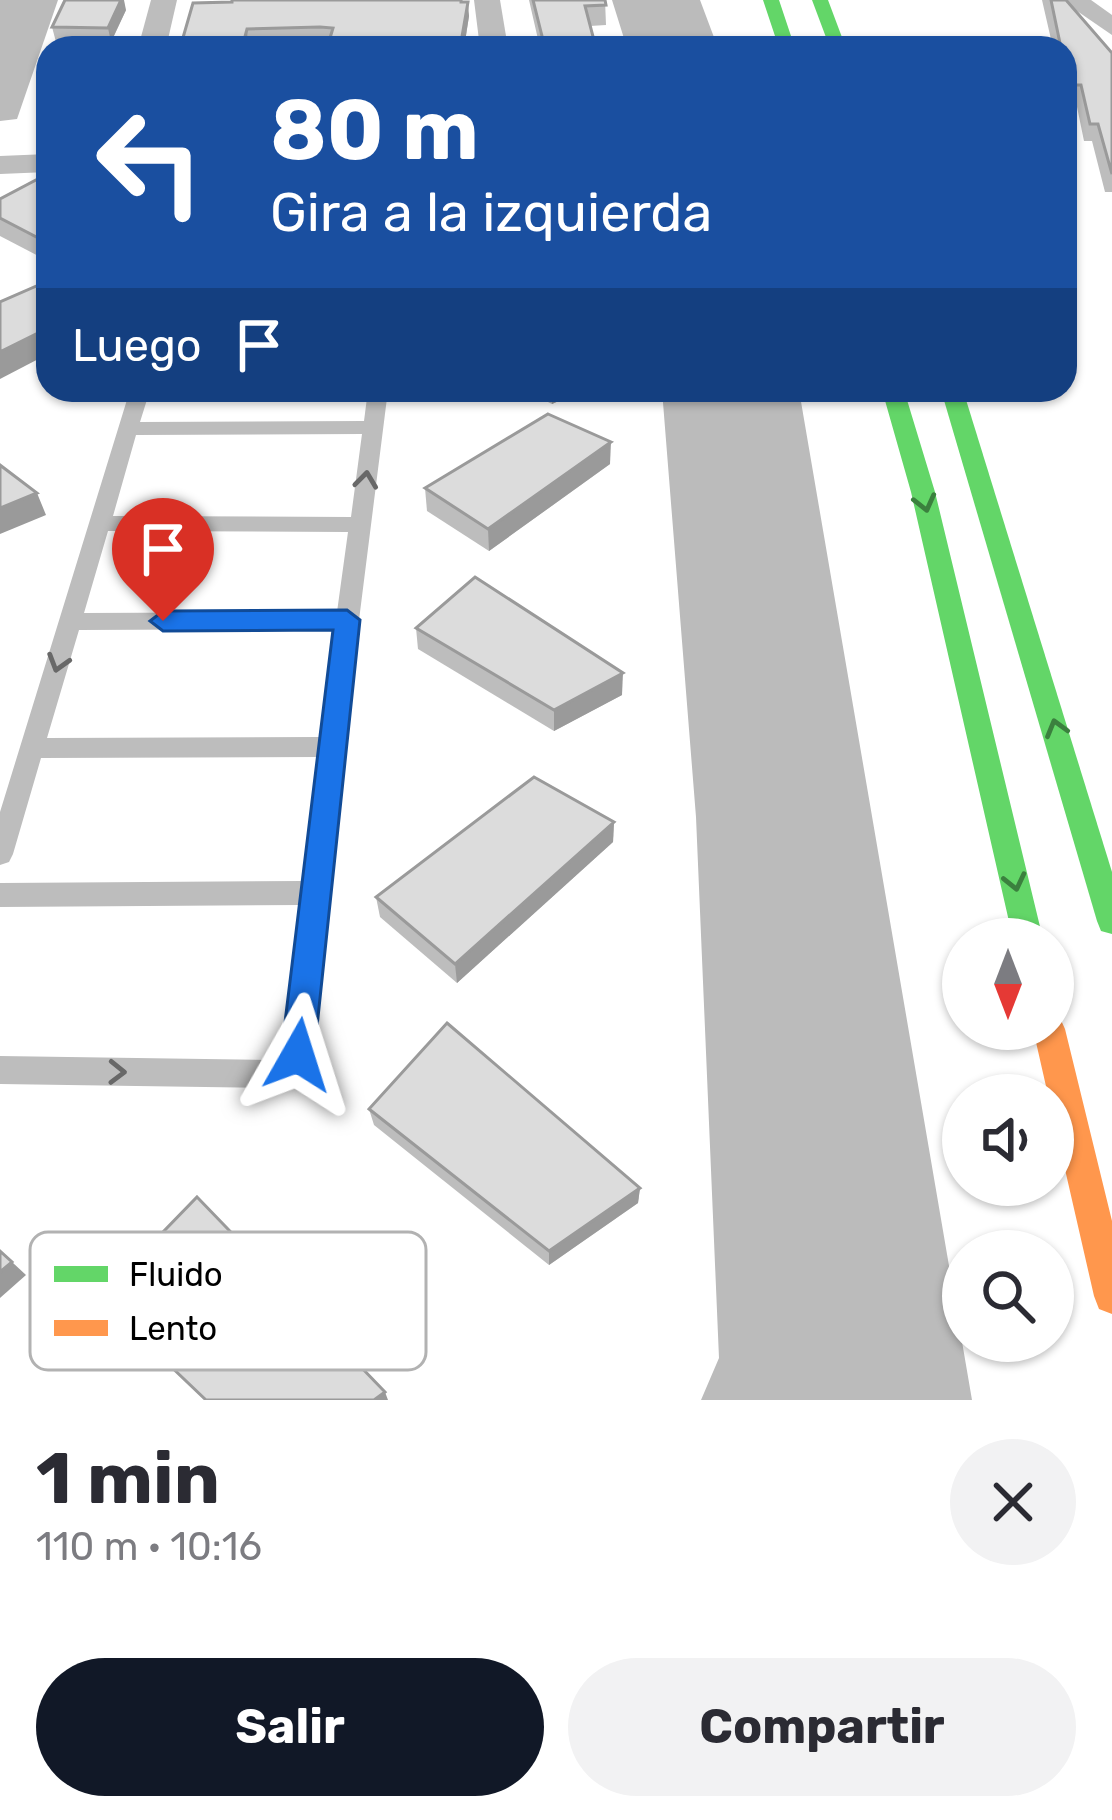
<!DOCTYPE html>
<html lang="es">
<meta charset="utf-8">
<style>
:root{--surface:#fff;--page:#f2f2f3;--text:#2b2b33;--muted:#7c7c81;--accent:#111827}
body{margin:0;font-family:Rubik,sans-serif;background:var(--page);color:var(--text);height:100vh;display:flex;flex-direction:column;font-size:45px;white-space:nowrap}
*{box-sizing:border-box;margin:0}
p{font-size:39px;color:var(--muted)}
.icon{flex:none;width:66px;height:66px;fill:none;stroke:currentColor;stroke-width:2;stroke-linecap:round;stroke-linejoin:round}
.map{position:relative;height:1400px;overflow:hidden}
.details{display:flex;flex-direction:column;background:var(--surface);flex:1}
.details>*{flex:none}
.banner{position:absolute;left:36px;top:36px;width:1041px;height:366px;border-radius:36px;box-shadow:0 3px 9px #0004;background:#1a4fa0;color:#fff;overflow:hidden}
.needle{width:78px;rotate:180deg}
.tools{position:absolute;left:942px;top:918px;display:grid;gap:24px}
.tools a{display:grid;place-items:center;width:132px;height:132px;border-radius:50%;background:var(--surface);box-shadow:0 3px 9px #0004;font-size:60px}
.pin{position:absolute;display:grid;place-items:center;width:102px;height:102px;color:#fff;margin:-123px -51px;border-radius:50% 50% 50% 0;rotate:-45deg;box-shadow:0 0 12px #0007}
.pin .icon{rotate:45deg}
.me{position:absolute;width:132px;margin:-66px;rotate:6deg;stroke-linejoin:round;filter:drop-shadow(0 0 9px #0008)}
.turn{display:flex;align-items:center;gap:42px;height:252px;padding:0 36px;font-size:54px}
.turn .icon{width:156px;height:156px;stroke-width:2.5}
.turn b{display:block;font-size:84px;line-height:102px}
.then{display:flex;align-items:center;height:114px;padding:0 36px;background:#0003;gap:24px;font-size:45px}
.round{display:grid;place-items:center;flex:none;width:126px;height:126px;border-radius:63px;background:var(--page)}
.headline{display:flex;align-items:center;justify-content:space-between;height:204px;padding:0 36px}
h1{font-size:72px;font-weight:700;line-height:90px}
.action{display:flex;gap:24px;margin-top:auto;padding:24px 36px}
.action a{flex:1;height:138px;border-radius:72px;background:var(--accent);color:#fff;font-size:48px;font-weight:700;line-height:138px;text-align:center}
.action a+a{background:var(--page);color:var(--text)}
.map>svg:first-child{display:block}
.water{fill:#bbb}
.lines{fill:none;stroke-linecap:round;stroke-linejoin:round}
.lane{fill:#bdbdbd;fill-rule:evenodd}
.street{fill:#bdbdbd;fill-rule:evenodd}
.fast{fill:#63d668;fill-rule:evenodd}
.slow{fill:#ff974d;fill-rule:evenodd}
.wall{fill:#bdbdbd}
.shaded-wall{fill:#9a9a9a}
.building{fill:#dcdcdc;stroke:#9a9a9a;stroke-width:3}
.oneway{stroke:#686868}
.oneway2{stroke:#3b803e}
.route{fill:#1a73e8;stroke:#114b97;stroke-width:3}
.key{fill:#fff;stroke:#b2b2b2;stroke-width:3}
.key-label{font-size:33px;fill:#000}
</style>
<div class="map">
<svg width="1112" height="1400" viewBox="0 0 1112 1400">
<rect width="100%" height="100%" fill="#fff"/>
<g class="water">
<polygon points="0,0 58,0 17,119 0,121"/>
<polygon points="612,0 700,0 718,48 627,48"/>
<polygon points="662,390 799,390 972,1400 701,1400 719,1358 696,817"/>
</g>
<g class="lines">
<path class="lane" d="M130 390H150L140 422 364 421 368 390H388L343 747 313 1055 291 1084 281 1088 0 1084V1056L274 1060 284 1049 301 905 0 907V883L303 881 318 757 41 758 13 854 9 862 0 865V812ZM362 434 351 517 113 516 136 435ZM108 531 348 532 337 612 84 613ZM335 629 320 737 47 738 79 630Z"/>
<g class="street">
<polygon points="151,0 177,0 166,48 138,48"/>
<polygon points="474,0 500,0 508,48 480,48"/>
<polygon points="1061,0 1091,0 1112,15 1112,35"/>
<polygon points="48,154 48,172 0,174 0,156"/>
</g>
<g class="fast">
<polygon points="763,0 779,0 795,48 779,48"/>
<polygon points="812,0 828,0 846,48 830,48"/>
<polygon points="882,390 904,390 935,492 1043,939 1013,939 911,492"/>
<polygon points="941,390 963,390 1112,872 1112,934 1101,931 1097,921"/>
</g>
<polygon class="slow" points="1053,1016 1060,1018 1065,1029 1112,1221 1112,1314 1099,1309 1094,1296 1053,1117 1053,1095 1048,1095 1033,1029 1053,1029"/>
</g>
<g class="wall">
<polygon points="232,0 462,0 469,16 464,48 327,48 329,41 322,41 250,43"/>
<polygon points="529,0 605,0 606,25 590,26 596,48 540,48"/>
<polygon points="1042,0 1051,0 1112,53 1112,192 1105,192 1092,141 1084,141 1076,102 1065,102 1065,48 1053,48"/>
<polygon points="126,10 111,42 56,42 52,27"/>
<polygon points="48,187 48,261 0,236 0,199"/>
<polygon points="524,390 583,390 552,404"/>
<polygon points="610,464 489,551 427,511 425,488"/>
<polygon points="416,628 622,695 554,731 418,649"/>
<polygon points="614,822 613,842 457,983 380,917 376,897"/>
<polygon points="369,1109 640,1188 638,1203 549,1265 374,1125"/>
</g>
<g class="shaded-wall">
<polygon points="121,0 124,0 126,10 111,42 108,28"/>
<polygon points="468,2 469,16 464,48 460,48"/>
<polygon points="247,29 248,48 242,48"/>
<polygon points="48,328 48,354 0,379 0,352"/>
<polygon points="552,390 583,390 552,404"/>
<polygon points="611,442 610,464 489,551 488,529"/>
<polygon points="37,493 46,515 0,534 0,508"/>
<polygon points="623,673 622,695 554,731 554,710"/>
<polygon points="614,822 613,842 457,983 455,964"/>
<polygon points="640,1188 638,1203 549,1265 549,1251"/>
<polygon points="12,1262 26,1275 0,1298 0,1272"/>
<polygon points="385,1392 388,1400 374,1400"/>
</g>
<g class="building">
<polygon points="65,0 121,0 108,28 52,27"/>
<polygon points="232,0 461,0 461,2 468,2 460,48 327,48 333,28 320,27 247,29 242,48 180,48 193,3 232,2"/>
<polygon points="533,0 605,0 606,5 585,6 596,48 545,48"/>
<polygon points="1051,0 1066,0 1112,53 1112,174 1098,124 1090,124 1081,85 1070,85 1065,64 1065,48 1061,48"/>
<polygon points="36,180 48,187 48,243 0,218 0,199"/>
<polygon points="48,281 48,328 0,352 0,302"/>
<polygon points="548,414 611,442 488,529 425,488"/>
<polygon points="0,465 37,493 0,508"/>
<polygon points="475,577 623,673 554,710 416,628"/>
<polygon points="534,777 614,822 455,964 376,897"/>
<polygon points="447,1023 640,1188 549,1251 369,1109"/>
<polygon points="197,1197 385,1392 374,1400 206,1400 99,1298"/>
<polygon points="0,1251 12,1262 0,1272"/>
</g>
<defs><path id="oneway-chevron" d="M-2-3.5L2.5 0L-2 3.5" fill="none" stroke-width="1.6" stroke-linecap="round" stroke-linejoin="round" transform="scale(3)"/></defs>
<g class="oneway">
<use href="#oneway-chevron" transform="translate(366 480) rotate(-83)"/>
<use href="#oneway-chevron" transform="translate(58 663) rotate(107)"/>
<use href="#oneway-chevron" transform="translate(117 1072) rotate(1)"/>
</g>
<g class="oneway2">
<use href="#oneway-chevron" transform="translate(925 503) rotate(76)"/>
<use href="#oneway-chevron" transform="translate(1056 728) rotate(-106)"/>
<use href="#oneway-chevron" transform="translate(1015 882) rotate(77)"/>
</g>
<polygon class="route" points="347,610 360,620 314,1055 309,1066 298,1070 286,1066 281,1055 333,630 163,631 150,621 163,611"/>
<rect x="30" y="1232" width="396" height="138" rx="18" class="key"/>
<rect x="54" y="1266" width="54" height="16" fill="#63d668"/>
<rect x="54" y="1320" width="54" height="16" fill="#ff974d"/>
<g class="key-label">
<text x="129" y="1286">Fluido</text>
<text x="129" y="1340">Lento</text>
</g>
</svg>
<div class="tools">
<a><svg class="needle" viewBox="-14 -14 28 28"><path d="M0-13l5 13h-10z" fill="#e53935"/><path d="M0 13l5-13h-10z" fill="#7c7c81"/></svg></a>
<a><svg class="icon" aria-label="sound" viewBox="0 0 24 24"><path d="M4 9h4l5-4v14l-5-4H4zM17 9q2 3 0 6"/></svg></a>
<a><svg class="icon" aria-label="search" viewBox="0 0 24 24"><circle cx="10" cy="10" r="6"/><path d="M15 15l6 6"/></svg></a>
</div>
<div class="pin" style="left:163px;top:621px;background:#d93025"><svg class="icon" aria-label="arrive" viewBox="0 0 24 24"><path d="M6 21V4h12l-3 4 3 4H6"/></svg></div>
<svg class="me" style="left:298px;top:1055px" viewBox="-20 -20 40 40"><path d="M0-17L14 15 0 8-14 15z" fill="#1a73e8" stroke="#fff" stroke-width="4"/></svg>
<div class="banner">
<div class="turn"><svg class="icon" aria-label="left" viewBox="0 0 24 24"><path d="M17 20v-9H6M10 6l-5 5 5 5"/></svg><div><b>80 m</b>Gira a la izquierda</div></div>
<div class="then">Luego<svg class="icon" aria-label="arrive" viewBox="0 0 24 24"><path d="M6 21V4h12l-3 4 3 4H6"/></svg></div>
</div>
</div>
<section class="details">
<div class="headline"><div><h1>1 min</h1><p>110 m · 10:16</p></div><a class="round"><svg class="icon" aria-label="close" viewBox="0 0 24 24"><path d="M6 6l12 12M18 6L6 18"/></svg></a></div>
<div class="action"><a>Salir</a><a>Compartir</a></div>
</section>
